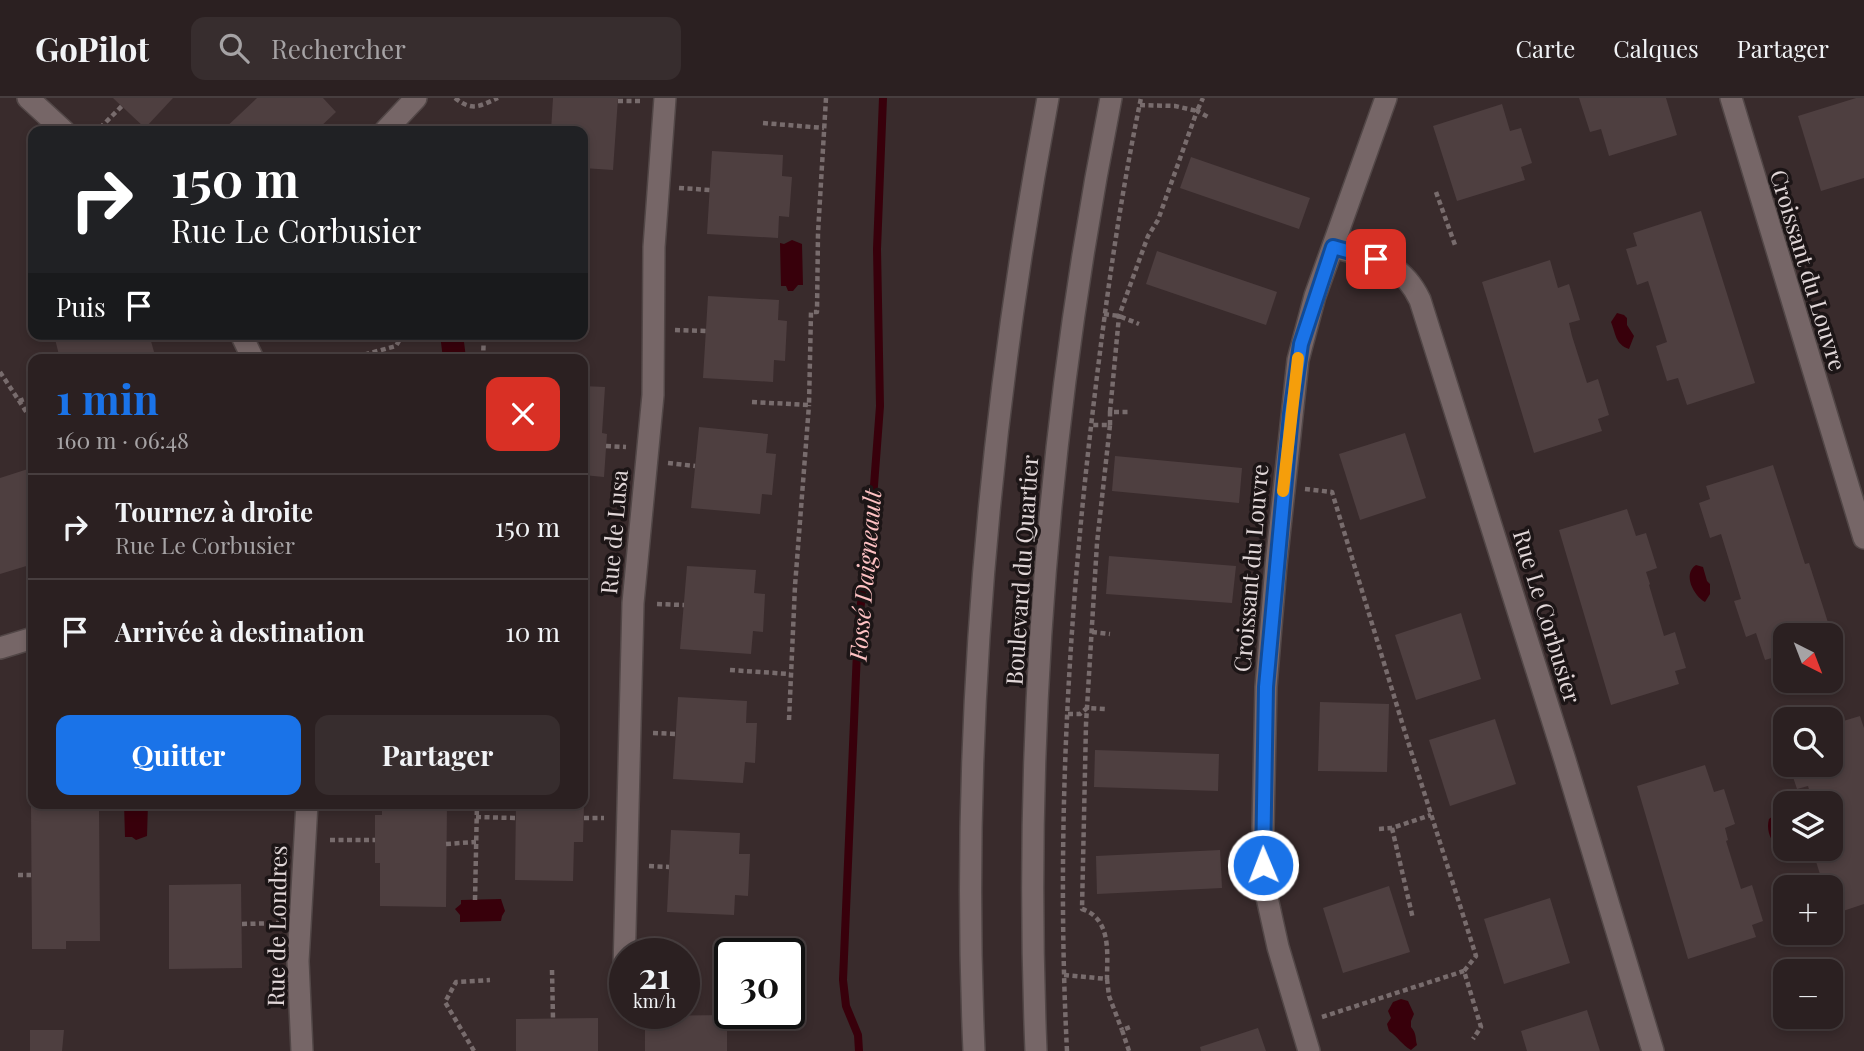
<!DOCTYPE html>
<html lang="fr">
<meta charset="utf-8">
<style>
:root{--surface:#2b2021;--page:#372d2e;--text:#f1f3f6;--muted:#a6a3a5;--line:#473e3f;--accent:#1a73e8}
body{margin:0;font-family:"Playfair Display",serif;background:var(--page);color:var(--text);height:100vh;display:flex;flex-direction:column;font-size:26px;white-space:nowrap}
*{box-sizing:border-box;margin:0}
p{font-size:23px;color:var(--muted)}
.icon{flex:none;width:38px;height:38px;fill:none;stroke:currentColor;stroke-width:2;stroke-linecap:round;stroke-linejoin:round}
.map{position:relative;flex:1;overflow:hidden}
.side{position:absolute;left:28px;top:256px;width:560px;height:455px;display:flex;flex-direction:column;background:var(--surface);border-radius:14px;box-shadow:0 4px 10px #0003,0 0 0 2px var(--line)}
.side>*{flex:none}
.banner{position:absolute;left:28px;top:28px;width:560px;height:214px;border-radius:14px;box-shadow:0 4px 10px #0003,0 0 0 2px var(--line);background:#202124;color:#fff;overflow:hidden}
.needle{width:46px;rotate:138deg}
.tools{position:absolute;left:1773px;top:525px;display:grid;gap:14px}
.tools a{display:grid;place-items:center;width:70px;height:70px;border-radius:14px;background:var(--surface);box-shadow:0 4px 10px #0003,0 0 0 2px var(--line);font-size:35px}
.speed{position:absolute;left:609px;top:840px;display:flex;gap:14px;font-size:35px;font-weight:700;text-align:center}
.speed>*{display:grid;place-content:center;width:91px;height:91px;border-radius:50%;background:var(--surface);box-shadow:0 4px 10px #0003,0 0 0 2px var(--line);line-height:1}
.speed small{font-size:18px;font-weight:400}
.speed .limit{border:4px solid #111;border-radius:10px;background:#fff;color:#111}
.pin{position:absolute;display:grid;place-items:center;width:60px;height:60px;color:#fff;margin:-30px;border-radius:14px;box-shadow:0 4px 10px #0006}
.me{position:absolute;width:77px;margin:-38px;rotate:359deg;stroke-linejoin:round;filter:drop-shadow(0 0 5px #0008)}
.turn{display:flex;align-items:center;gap:24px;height:147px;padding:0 28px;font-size:32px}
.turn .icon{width:91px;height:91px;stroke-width:2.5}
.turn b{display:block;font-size:49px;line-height:60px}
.then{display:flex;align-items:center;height:66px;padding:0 28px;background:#0003;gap:14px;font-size:26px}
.round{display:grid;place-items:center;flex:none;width:74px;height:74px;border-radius:14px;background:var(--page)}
.overview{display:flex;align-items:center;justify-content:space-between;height:119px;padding:0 28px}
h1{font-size:42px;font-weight:700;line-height:52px;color:var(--accent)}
.primary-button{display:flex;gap:14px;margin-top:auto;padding:14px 28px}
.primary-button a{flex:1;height:80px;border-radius:14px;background:var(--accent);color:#fff;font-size:28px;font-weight:700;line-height:80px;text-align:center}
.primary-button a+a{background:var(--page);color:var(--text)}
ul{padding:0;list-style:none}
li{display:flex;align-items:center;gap:21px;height:105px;padding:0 28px;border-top:2px solid var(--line)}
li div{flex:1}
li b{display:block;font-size:26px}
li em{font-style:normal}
header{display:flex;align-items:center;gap:42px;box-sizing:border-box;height:98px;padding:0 35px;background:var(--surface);border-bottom:2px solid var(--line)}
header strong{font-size:33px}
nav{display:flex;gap:38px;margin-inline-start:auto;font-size:24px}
.search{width:490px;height:63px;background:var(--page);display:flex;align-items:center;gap:18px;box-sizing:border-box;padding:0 24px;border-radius:14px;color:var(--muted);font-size:26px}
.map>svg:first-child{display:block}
.water{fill:#38000b}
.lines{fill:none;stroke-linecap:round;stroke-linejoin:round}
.stream{stroke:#38000b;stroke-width:8}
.building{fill:#4e3f40}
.street-casing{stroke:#524747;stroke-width:24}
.secondary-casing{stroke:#524747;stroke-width:24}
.path{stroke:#786c6d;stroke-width:4.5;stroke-dasharray:5 3.5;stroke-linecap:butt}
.street{stroke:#766667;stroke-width:21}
.secondary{stroke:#766667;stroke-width:21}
.route-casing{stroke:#114b97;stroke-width:18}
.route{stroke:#1a73e8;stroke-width:12}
.slow{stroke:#f59e0b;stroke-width:12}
.labels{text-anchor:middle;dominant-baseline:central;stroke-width:7;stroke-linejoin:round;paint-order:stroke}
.street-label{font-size:23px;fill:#e1d7d8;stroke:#1c1516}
.water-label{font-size:24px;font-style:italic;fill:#ffc2c4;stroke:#1c1516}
</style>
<header>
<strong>GoPilot</strong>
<div class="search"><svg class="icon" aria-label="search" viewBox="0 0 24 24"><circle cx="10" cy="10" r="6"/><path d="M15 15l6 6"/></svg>Rechercher</div>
<nav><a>Carte</a><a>Calques</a><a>Partager</a></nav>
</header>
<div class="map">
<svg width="1864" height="953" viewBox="0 0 1864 953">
<rect width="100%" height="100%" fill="#392b2c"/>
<g class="water">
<polygon points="792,142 802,146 803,187 798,187 793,193 788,193 786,188 781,188 780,145 784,146"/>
<path d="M1617 215 1624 217 1627 220V227L1634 238 1629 251C1615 246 1616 236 1611 224Z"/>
<polygon points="440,236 463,236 466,260 443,261"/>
<path d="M1696 467 1703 469 1707 483 1710 486V496L1705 504C1694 498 1682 476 1696 467Z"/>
<polygon points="124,705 148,705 147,738 136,742 132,739 125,739"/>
<path d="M1773 718C1788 721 1785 738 1785 751H1788L1786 754C1774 750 1765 735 1769 721Z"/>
<polygon points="501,801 505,813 502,818 501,823 460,824 460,817 455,811 461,806 461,802"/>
<path d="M1401 901 1408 903 1414 916 1411 923V929C1417 936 1415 940 1417 947L1411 952C1402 947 1398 939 1389 933L1387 926 1391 920 1388 913 1393 904Z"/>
</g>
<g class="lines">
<polyline class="stream" points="859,953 858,937 846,908 843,882 858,530 872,414 880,308 877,151 883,0"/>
</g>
<g class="building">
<polygon points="113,0 173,0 145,30"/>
<polygon points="257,0 323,0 336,14 316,33 222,33"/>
<polygon points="553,0 618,0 613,72 583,70 583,33 551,33"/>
<polygon points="1579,0 1666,0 1677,37 1609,58 1601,31 1590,34"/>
<polygon points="1856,0 1864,0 1864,80 1821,93 1798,18"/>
<polygon points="1502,6 1510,33 1521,30 1532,65 1521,69 1525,82 1457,103 1433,28"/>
<polygon points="712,53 783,57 782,78 792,79 789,119 779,118 778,140 707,136"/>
<polygon points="1191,59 1310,100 1299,131 1180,90"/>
<polygon points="1701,113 1755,285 1687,307 1678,280 1667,283 1656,248 1667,244 1663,231 1648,183 1637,187 1626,151 1637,148 1633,135"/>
<polygon points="1157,153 1277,194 1266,227 1146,186"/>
<polygon points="1550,162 1558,190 1569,186 1580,222 1569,225 1572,238 1587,285 1598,281 1609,317 1598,321 1602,333 1534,355 1482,184"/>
<polygon points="708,198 779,202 778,222 787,223 785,263 774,262 773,284 703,280"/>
<polygon points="71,236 149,236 156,261 60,261 55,241"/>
<polygon points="583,288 605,289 602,335 607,336 604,379 583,377"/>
<polygon points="699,329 768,336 766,355 776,356 772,397 762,396 760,416 691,410"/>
<polygon points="1405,335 1426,400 1360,422 1339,356"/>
<polygon points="1115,358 1242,370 1239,405 1112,393"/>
<polygon points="1773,367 1805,466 1809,465 1832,537 1785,537 1785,556 1765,562 1756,535 1746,539 1734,503 1741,501 1721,436 1710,440 1699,405 1710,401 1706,388"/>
<polygon points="28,371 33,390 33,466 0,476 0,380"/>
<polygon points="1627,411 1636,438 1646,435 1657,470 1646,474 1650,486 1649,487 1664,538 1675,534 1686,570 1675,573 1679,586 1611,607 1559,432"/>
<polygon points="1109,458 1236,468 1232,505 1106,496"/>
<polygon points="687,468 756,472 754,495 765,496 763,534 753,533 751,556 680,551"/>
<polygon points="1461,515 1481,581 1416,602 1395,537"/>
<polygon points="678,599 747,603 746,625 757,625 755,665 745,664 743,685 673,681"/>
<polygon points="1320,604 1389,606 1387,674 1318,673"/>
<polygon points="1860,618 1864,630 1864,806 1843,813 1834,786 1824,789 1813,754 1830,751 1830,705 1813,705 1808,688 1797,691 1789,667 1830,667 1830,627"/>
<polygon points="1495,621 1516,686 1450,708 1429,642"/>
<polygon points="1095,652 1219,656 1218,693 1094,689"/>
<polygon points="1705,667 1714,694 1724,691 1735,726 1725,730 1728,742 1726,743 1741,791 1752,787 1763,823 1752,827 1756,839 1688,861 1637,688"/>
<polygon points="31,705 67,705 67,710 99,709 100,843 66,843 66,851 32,851"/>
<polygon points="382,705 447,705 446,809 380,808 380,765 375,765 375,717 382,717"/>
<polygon points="516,705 584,705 583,744 574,744 573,783 515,782"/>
<polygon points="671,732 740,735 739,756 750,756 748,798 735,797 734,817 667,814"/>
<polygon points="1220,752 1222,790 1097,796 1096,758"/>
<polygon points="241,786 242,870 169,871 169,787"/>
<polygon points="1389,788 1410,854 1343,875 1323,810"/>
<polygon points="1550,800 1570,865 1504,886 1484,821"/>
<polygon points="1587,912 1600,953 1527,953 1521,933"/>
<polygon points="727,917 727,953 645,953 645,918"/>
<polygon points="598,920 598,953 516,953 516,921"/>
<polygon points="1258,930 1266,953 1201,953 1200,949"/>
<polygon points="30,932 64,932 62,953 30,953"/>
</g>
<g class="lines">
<g class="street-casing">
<g id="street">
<polyline points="28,0 64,33"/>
<polyline points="1731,0 1864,440"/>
<polyline points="385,33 416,0"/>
<path d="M1333 149C1372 160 1401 162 1420 202L1565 662 1653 953"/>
<polyline points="241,236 253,261"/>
<polyline points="0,550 33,540"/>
<polyline points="624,873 633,505 653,297 654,149 665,0"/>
<polyline points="302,953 298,863 307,705"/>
<polyline points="1309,953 1278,849 1266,795 1263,729 1266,589 1276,467 1298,262 1315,198 1386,0"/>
</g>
</g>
<g class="secondary-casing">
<g id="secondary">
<path d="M974 953C960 633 989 314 1048 0"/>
<path d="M1036 953C1023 634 1049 313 1111 0"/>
</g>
</g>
<g class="path">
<path d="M455 0C473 14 479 8 498 0"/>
<polyline points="618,3 641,3"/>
<polyline points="1140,7 1175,8 1197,13 1203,0"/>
<polyline points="763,25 824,30"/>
<polyline points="100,30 122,8"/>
<polyline points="679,90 710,92"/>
<polyline points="1436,94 1455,147"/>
<polyline points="1104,216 1119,218 1139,226"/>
<polyline points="675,232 706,233"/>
<polyline points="348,261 396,248 403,236"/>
<polyline points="483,261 484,236"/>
<polyline points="0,274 33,324"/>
<polyline points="19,303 33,298"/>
<polyline points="752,304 809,307 811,214 817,214 818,135 826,0"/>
<polyline points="1110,314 1119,218 1148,138 1158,122 1197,13 1210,20"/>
<polyline points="1110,327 1110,314 1129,314"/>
<polyline points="606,348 626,349"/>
<polyline points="668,365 695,368"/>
<polyline points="1305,391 1332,394 1404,631 1476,858 1464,873 1481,929 1473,941"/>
<polyline points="657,506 684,507"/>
<polyline points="1092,534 1110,536"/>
<polyline points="730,572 790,576"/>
<polyline points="1068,616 1080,616 1087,610 1105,611"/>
<polyline points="789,622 795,488 809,307"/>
<polyline points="653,635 676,636"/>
<polyline points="476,719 516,720"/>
<polyline points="584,720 604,720"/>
<polyline points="1392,730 1413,821"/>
<polyline points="1379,731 1392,730 1431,717"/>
<polyline points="330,742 375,742"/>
<polyline points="446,746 476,744"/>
<polyline points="649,768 669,769"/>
<polyline points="18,777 31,777"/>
<polyline points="475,802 477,705"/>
<polyline points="242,826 279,825"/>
<polyline points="552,872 553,921"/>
<path d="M1064 877 1107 881C1107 856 1112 821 1082 811L1086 626 1097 445 1110 327H1091"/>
<polyline points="1107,881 1109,898 1122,932"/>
<polyline points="684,915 684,917"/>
<polyline points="1322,919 1464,873"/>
<polyline points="474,953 445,904 456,884 490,882"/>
<path d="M1067 953C1056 737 1068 518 1094 303 1106 202 1120 100 1141 0"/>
<polyline points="1129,953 1122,932 1133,928"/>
</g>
<use href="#street" class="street"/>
<use href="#secondary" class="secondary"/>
</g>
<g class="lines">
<g class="route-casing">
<polyline id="route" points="1263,767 1266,589 1291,316 1301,246 1333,149 1376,161"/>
</g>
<use href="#route" class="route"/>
<polyline class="slow" points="1283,393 1298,260"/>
</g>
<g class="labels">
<g class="street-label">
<text transform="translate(1809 172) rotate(73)">Croissant du Louvre</text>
<text transform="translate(613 434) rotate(-85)">Rue de Lusa</text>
<text transform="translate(1250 470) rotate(-85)">Croissant du Louvre</text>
<text transform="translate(1021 472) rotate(-86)">Boulevard du Quartier</text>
<text transform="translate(1548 518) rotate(73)">Rue Le Corbusier</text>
<text transform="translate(276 828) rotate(-89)">Rue de Londres</text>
</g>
<g class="water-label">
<text transform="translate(864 477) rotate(-85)">Fossé Daigneault</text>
</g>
</g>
</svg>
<div class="tools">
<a><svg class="needle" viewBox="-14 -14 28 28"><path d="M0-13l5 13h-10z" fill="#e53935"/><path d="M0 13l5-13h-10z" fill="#a6a3a5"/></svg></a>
<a><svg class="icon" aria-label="search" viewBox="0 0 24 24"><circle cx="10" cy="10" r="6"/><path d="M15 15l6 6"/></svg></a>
<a><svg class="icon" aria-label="layers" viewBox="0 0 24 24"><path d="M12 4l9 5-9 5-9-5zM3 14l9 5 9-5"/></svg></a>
<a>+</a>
<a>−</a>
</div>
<div class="speed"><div>21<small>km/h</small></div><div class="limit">30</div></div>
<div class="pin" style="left:1376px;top:161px;background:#d93025"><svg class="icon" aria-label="arrive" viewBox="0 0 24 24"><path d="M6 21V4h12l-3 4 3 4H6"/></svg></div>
<svg class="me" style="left:1263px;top:767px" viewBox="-20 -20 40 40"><circle r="17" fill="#1a73e8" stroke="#fff" stroke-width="3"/><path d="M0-11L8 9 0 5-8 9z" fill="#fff"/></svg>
<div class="banner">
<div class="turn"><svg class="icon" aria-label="right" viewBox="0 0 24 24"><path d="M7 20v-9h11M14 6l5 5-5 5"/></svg><div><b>150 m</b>Rue Le Corbusier</div></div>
<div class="then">Puis<svg class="icon" aria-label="arrive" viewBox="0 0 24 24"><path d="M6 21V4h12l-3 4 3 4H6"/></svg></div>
</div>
<section class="side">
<div class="overview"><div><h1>1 min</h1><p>160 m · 06:48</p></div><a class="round" style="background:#d93025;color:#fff"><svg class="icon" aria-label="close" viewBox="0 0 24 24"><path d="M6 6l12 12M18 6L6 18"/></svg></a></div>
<ul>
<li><svg class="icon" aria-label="right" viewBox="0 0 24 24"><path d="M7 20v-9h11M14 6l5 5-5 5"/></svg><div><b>Tournez à droite</b><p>Rue Le Corbusier</p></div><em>150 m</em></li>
<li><svg class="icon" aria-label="arrive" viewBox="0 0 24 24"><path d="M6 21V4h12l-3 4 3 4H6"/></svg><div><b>Arrivée à destination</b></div><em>10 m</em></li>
</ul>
<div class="primary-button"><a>Quitter</a><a>Partager</a></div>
</section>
</div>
